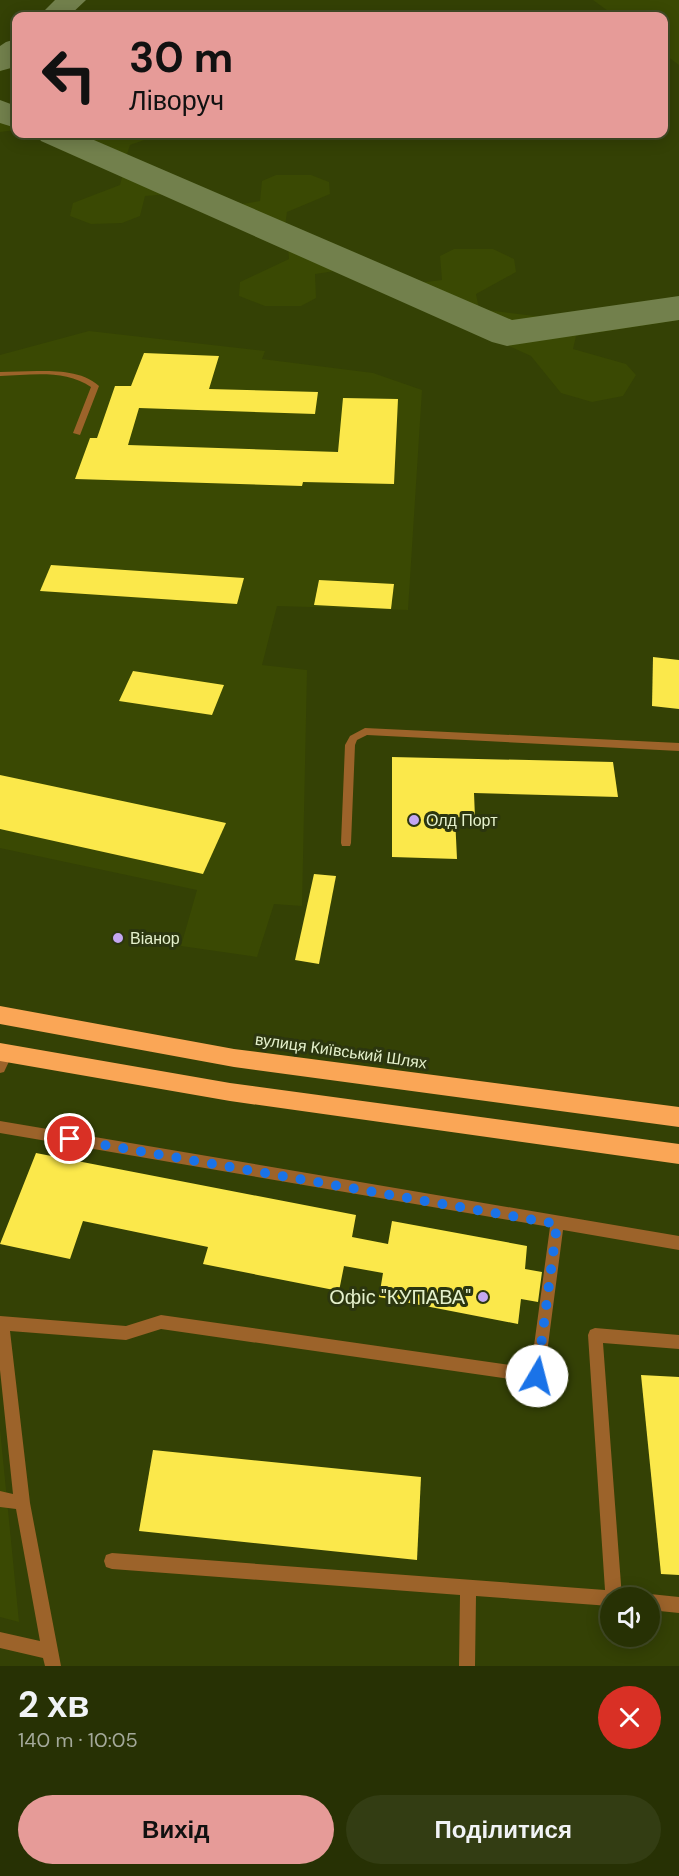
<!DOCTYPE html>
<html lang="uk">
<meta charset="utf-8">
<style>
:root{--surface:#273104;--page:#333d13;--text:#f1f3f6;--muted:#a4a99a;--line:#434c26;--accent:#e69b98}
body{margin:0;font-family:"DM Sans",sans-serif;background:var(--page);color:var(--text);height:100vh;display:flex;flex-direction:column;font-size:22px;white-space:nowrap}
*{box-sizing:border-box;margin:0}
p{font-size:20px;color:var(--muted)}
.icon{flex:none;width:33px;height:33px;fill:none;stroke:currentColor;stroke-width:2;stroke-linecap:round;stroke-linejoin:round}
.map{position:relative;height:1666px;overflow:hidden}
.drawer{display:flex;flex-direction:column;background:var(--surface);flex:1}
.drawer>*{flex:none}
.guide{position:absolute;left:12px;top:12px;width:656px;height:126px;border-radius:12px;box-shadow:0 3px 15px #0003,0 0 0 2px var(--line);background:#e69b98;color:#111;overflow:hidden}
.buttons{position:absolute;left:600px;top:1587px;display:grid;gap:12px}
.buttons a{display:grid;place-items:center;width:60px;height:60px;border-radius:50%;background:var(--surface);box-shadow:0 3px 15px #0003,0 0 0 2px var(--line);font-size:30px}
.pin{position:absolute;display:grid;place-items:center;width:51px;height:51px;color:#fff;margin:-26px;border:3px solid #fff;border-radius:50%;box-shadow:0 2px 6px #0007}
.me{position:absolute;width:66px;margin:-33px;rotate:8deg;stroke-linejoin:round;filter:drop-shadow(0 0 4px #0008)}
.turn{display:flex;align-items:center;gap:21px;height:126px;padding:0 18px;font-size:27px}
.turn .icon{width:78px;height:78px;stroke-width:2.5}
.turn b{display:block;font-size:42px;line-height:51px}
.round{display:grid;place-items:center;flex:none;width:63px;height:63px;border-radius:32px;background:var(--page)}
.headline{display:flex;align-items:center;justify-content:space-between;height:102px;padding:0 18px}
h1{font-size:36px;font-weight:700;line-height:45px}
.primary-button{display:flex;gap:12px;margin-top:auto;padding:12px 18px}
.primary-button a{flex:1;height:69px;border-radius:36px;background:var(--accent);color:#111;font-size:24px;font-weight:700;line-height:69px;text-align:center}
.primary-button a+a{background:var(--page);color:var(--text)}
.map>svg:first-child{display:block}
.built{fill:#3a4903}
.lines{fill:none;stroke-linecap:round;stroke-linejoin:round}
.taxiway{fill:#72804c;fill-rule:evenodd}
.building{fill:#fbe84b}
.lane{fill:#9c632a;fill-rule:evenodd}
.highway{fill:#faa656;fill-rule:evenodd}
.route{stroke:#1a73e8;stroke-width:10;stroke-dasharray:0 18}
.poi-dot{fill:#c4a7f1;stroke:#2c360f;stroke-width:2}
.labels{text-anchor:middle;dominant-baseline:central;stroke-width:6;stroke-linejoin:round;paint-order:stroke}
.poi-label{font-size:16px;fill:#e5f1cc;stroke:#2c360f;text-anchor:start}
.street-label{font-size:16px;fill:#e5f1cc;stroke:#2c360f}
.near-poi-label{font-size:20px;fill:#e5f1cc;stroke:#2c360f;text-anchor:end}
</style>
<div class="map">
<svg width="679" height="1666" viewBox="0 0 679 1666">
<rect width="100%" height="100%" fill="#344105"/>
<g class="built">
<polygon points="58,0 83,0 66,15 68,16 40,16"/>
<polygon points="593,0 679,0 679,65 663,53 663,16 615,16"/>
<polygon points="16,36 16,57 0,72 0,47 5,46"/>
<polygon points="0,101 16,108 16,130 0,132"/>
<polygon points="33,134 72,134 83,139 105,136 106,134 161,134 130,145 126,157 236,205 260,201 262,181 276,175 311,175 329,182 330,194 287,212 285,226 418,283 442,280 440,256 454,249 493,249 514,259 516,272 476,294 479,309 559,319 679,301 679,320 576,336 573,349 626,364 636,375 623,396 592,402 561,393 531,356 341,270 315,274 316,298 301,306 265,306 239,296 240,282 289,259 288,247 170,194 145,196 140,216 122,223 91,224 70,216 73,203 120,185 123,173"/>
<polygon points="89,331 265,351 262,359 373,373 422,390 408,610 277,606 262,665 307,670 302,906 274,904 257,957 181,946 197,890 0,848 0,355"/>
<polygon points="0,1429 19,1622 0,1617"/>
</g>
<g class="lines">
<g class="taxiway">
<polygon points="55,0 86,0 69,16 39,16"/>
<polygon points="16,39 16,63 11,68 0,71 0,46 6,42"/>
<polygon points="0,100 16,106 16,128 0,123"/>
<polygon points="36,134 80,134 512,320 679,296 679,320 507,346 492,342 41,141"/>
</g>
</g>
<g class="building">
<polygon points="144,353 219,356 209,389 318,392 315,414 139,408 128,445 338,452 343,398 398,399 394,484 303,482 302,486 75,479 90,438 97,438 115,386 131,386"/>
<polygon points="51,565 244,578 237,604 40,591"/>
<polygon points="319,580 394,584 391,609 314,605"/>
<polygon points="653,657 679,660 679,709 652,706"/>
<polygon points="133,671 224,685 212,715 119,701"/>
<polygon points="392,757 613,762 618,797 474,793 475,818 455,817 457,859 392,857"/>
<polygon points="0,775 226,823 203,874 0,829"/>
<polygon points="314,874 336,876 319,964 295,960"/>
<polygon points="36,1153 356,1215 352,1237 388,1244 392,1221 527,1246 525,1269 542,1272 538,1302 521,1299 518,1324 379,1297 383,1273 344,1266 339,1291 203,1264 208,1247 83,1221 70,1259 0,1244"/>
<polygon points="641,1375 679,1377 679,1575 661,1574"/>
<polygon points="153,1450 421,1477 417,1560 139,1531"/>
</g>
<g class="lines">
<g class="lane">
<path d="M37 371C58 371 82 371 99 386L80 435 73 433 91 387C65 369 30 375 0 376V372Z"/>
<polygon points="365,728 679,743 679,751 367,735 357,740 355,745 351,843 350,846 342,846 341,843 345,745 350,736"/>
<polygon points="7,1048 11,1049 13,1053 4,1072 0,1073 0,1055 3,1049"/>
<polygon points="0,1121 679,1236 679,1250 563,1230 544,1376 542,1381 537,1383 161,1329 126,1340 10,1331 30,1503 61,1666 45,1666 43,1658 0,1648 0,1632 40,1641 16,1509 0,1507 0,1491 13,1494 0,1370 0,1316 126,1326 161,1315 531,1368 550,1227 0,1133"/>
<polygon points="595,1328 679,1335 679,1349 603,1343 622,1598 610,1598 610,1606 476,1596 475,1666 459,1666 460,1595 112,1569 106,1567 104,1561 106,1555 112,1553 605,1590 588,1335 590,1330"/>
<polygon points="650,1594 679,1597 679,1613 650,1610 650,1598 644,1598"/>
</g>
<g class="highway">
<polygon points="0,1006 234,1049 679,1107 679,1127 234,1067 0,1024"/>
<polygon points="0,1043 230,1083 679,1144 679,1164 230,1101 0,1061"/>
</g>
</g>
<g class="lines">
<polyline class="route" points="70,1139 557,1224 537,1376"/>
</g>
<g class="poi-dot">
<circle cx="414" cy="820" r="6"/>
<circle cx="118" cy="938" r="6"/>
<circle cx="483" cy="1297" r="6"/>
</g>
<g class="labels">
<g class="poi-label">
<text x="426" y="820">Олд Порт</text>
<text x="130" y="938">Віанор</text>
</g>
<g class="street-label">
<text transform="translate(341 1051) rotate(8)">вулиця Київський Шлях</text>
</g>
<g class="near-poi-label">
<text x="471" y="1297">Офіс "КУПАВА"</text>
</g>
</g>
</svg>
<div class="buttons">
<a><svg class="icon" aria-label="sound" viewBox="0 0 24 24"><path d="M4 9h4l5-4v14l-5-4H4zM17 9q2 3 0 6"/></svg></a>
</div>
<div class="pin" style="left:70px;top:1139px;background:#d93025"><svg class="icon" aria-label="arrive" viewBox="0 0 24 24"><path d="M6 21V4h12l-3 4 3 4H6"/></svg></div>
<svg class="me" style="left:537px;top:1376px" viewBox="-20 -20 40 40"><circle r="19" fill="#fff"/><path d="M0-13L10 11 0 6-10 11z" fill="#1a73e8"/></svg>
<div class="guide">
<div class="turn"><svg class="icon" aria-label="left" viewBox="0 0 24 24"><path d="M17 20v-9H6M10 6l-5 5 5 5"/></svg><div><b>30 m</b>Ліворуч</div></div>
</div>
</div>
<section class="drawer">
<div class="headline"><div><h1>2 хв</h1><p>140 m · 10:05</p></div><a class="round" style="background:#d93025;color:#fff"><svg class="icon" aria-label="close" viewBox="0 0 24 24"><path d="M6 6l12 12M18 6L6 18"/></svg></a></div>
<div class="primary-button"><a>Вихід</a><a>Поділитися</a></div>
</section>
